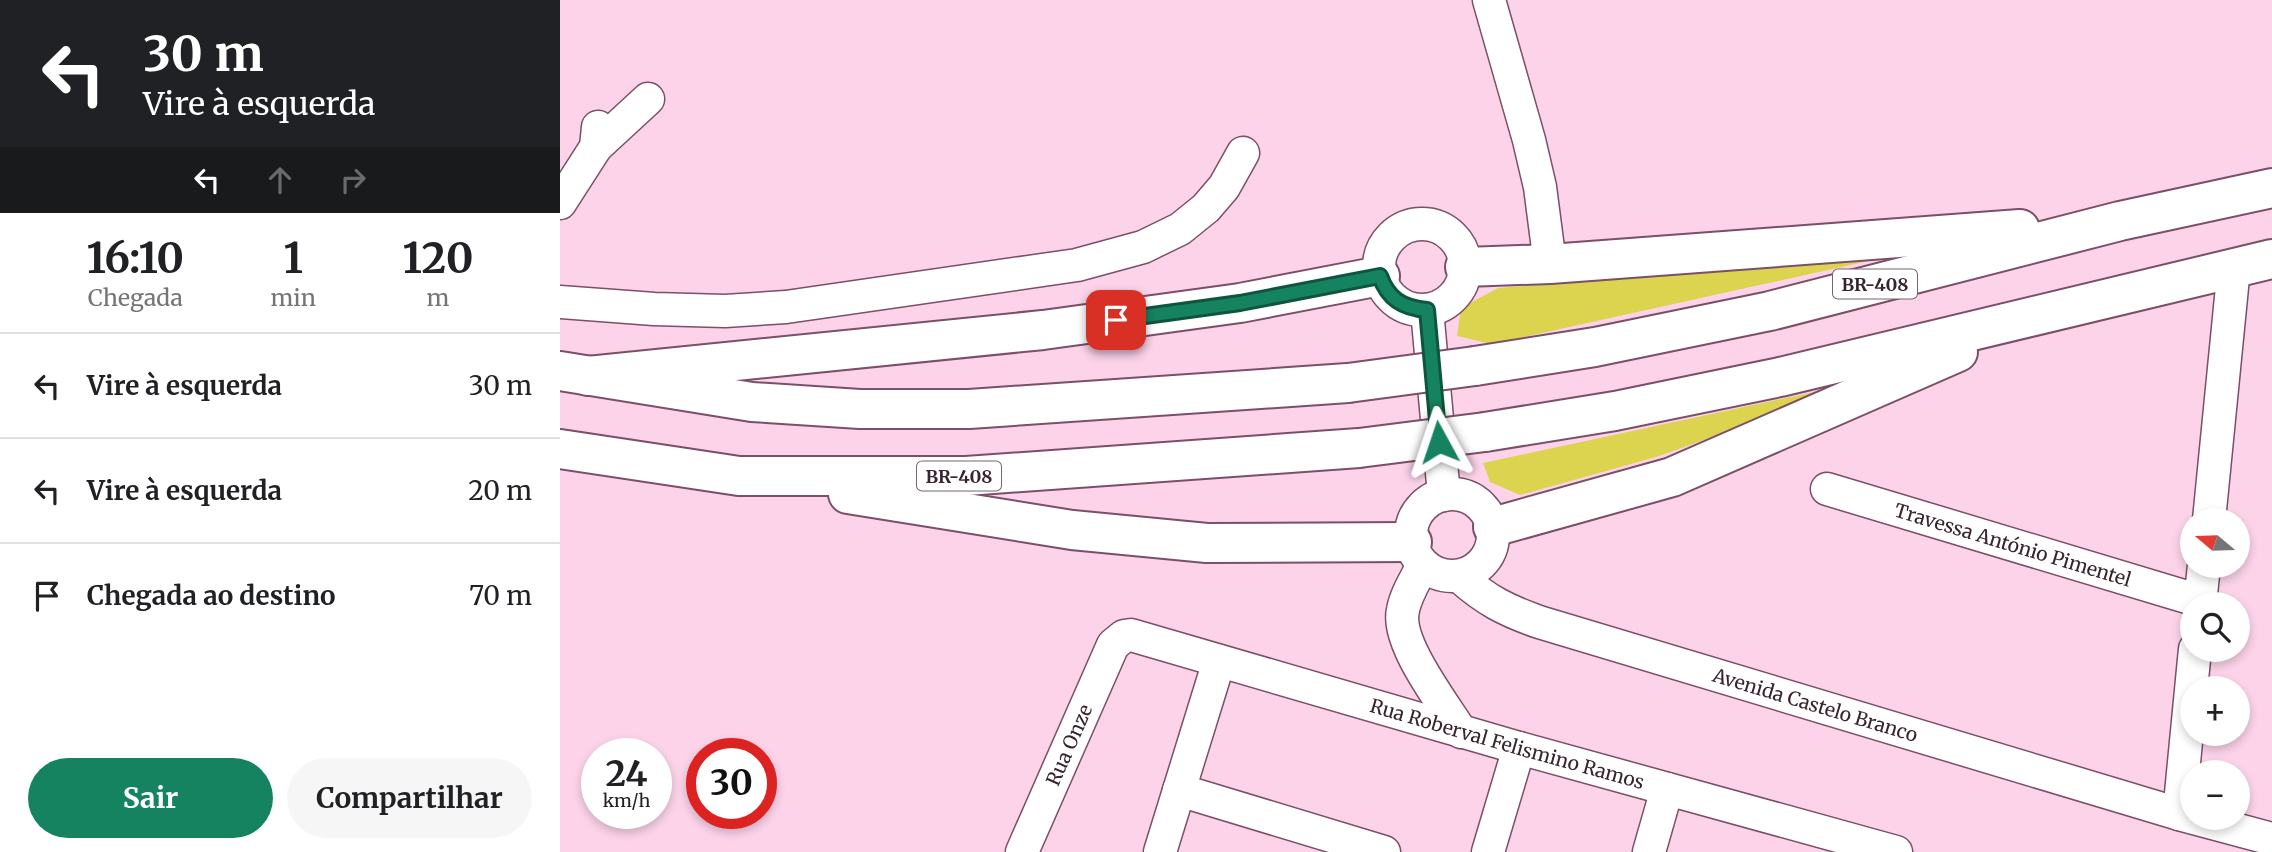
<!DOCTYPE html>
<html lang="pt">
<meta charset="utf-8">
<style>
:root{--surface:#fff;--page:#f6f6f6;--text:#202124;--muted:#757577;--line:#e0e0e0;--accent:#168360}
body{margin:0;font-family:Merriweather,serif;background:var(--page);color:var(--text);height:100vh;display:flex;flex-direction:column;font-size:26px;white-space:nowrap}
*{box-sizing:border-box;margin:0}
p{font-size:23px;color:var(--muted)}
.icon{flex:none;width:38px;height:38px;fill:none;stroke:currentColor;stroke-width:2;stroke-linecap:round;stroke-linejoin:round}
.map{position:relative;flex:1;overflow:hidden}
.sheet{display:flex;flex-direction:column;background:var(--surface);width:560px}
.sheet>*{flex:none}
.guide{background:#202124;color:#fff;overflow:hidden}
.needle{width:46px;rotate:289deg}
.controls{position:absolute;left:1620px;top:508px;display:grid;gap:14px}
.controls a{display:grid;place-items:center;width:70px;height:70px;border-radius:50%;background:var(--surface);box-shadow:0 4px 10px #0003;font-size:35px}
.speed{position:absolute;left:21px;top:738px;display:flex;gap:14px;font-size:35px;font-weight:700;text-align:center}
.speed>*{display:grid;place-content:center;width:91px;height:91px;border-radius:50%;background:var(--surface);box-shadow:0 4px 10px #0003;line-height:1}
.speed small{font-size:18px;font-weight:400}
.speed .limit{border:10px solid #d22;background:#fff;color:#111}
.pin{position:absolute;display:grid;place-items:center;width:60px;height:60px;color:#fff;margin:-30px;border-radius:14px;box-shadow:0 4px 10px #0006}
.me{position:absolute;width:77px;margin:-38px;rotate:355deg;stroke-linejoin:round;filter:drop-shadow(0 0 5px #0008)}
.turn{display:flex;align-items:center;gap:24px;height:147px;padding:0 28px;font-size:32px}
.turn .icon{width:91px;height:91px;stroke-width:2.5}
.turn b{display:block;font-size:49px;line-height:60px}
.lanes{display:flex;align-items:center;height:66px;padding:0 28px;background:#0003;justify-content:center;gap:35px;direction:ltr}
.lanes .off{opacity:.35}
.eta{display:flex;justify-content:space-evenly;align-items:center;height:119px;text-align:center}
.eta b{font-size:42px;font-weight:700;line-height:49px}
.action{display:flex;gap:14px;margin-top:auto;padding:14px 28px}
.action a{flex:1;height:80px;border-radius:42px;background:var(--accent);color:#fff;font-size:28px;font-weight:700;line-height:80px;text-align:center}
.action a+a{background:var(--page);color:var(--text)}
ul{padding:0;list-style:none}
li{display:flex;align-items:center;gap:21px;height:105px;padding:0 28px;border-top:2px solid var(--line)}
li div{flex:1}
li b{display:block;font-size:26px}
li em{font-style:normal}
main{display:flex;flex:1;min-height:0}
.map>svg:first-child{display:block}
.green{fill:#dcd34f}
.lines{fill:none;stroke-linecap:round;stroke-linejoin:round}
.street-casing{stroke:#7a4f67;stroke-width:35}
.highway-casing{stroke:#7a4f67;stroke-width:42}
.street{stroke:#fff;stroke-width:32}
.highway{stroke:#fff;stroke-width:38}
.highway-bridge-casing{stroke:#7a4f67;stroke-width:42;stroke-linecap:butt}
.highway-bridge{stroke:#fff;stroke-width:38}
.route-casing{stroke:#0e553e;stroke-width:18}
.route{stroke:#168360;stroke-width:12}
.labels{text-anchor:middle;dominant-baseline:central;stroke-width:7;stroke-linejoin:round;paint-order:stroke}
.shield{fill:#fff;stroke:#73666d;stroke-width:2}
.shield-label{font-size:18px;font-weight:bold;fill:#37242f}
.street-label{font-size:19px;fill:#37242f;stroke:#fff}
</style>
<main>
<section class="sheet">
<div class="guide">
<div class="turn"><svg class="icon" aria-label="left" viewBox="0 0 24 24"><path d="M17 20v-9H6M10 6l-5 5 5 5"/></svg><div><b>30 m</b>Vire à esquerda</div></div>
<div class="lanes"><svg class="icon" aria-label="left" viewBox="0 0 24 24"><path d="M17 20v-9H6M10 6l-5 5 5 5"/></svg><svg class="icon off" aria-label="ahead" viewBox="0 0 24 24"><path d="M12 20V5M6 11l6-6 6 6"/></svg><svg class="icon off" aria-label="right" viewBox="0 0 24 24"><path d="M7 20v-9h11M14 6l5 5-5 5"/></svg></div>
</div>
<div class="eta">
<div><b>16:10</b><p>Chegada</p></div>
<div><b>1</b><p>min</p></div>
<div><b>120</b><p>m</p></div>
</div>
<ul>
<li><svg class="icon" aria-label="left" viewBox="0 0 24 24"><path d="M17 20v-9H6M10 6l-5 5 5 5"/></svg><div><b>Vire à esquerda</b></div><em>30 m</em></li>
<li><svg class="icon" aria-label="left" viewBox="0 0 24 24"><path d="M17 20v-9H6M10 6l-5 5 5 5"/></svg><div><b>Vire à esquerda</b></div><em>20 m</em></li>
<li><svg class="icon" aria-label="arrive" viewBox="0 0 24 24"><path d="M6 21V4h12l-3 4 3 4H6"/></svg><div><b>Chegada ao destino</b></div><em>70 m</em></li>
</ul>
<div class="action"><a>Sair</a><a>Compartilhar</a></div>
</section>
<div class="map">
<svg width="1712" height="852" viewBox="0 0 1712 852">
<rect width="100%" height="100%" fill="#fcd3e9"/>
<g class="green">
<polygon points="1322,258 932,344 897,336 901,308 938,288"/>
<polygon points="1293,387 1096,457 960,495 930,482 923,463 1259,391"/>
</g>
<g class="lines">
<g class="street-casing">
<g id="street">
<polyline points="929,0 969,140 980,187 990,264"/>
<polyline points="36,147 88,99"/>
<polyline points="0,203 36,147 38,127"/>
<circle cx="862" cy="267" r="43"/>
<polyline points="0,302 94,309 165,311 226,307 517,265 583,247 620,229 646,208 664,187 683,153"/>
<polyline points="867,310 884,495"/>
<path id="s1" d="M1267 489 1640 601"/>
<circle cx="892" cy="535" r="41"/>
<polyline points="1649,520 1674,267"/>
<path d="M863 565C856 579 846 594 843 610 835 642 884 704 901 732"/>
<path id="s2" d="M900 577C926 600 945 610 979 622L1619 814 1712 839"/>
<polyline points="1640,604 1644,565"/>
<polyline points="619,790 824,852"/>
<polyline points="1619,814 1635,649"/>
<path id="s3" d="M462 852 553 645 564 636 571 635 959 748 1336 852"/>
<polyline points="600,852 659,661"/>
<polyline points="928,852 959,748"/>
<polyline points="1089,852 1107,789"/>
</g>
</g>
<g class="highway-casing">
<g id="highway">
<polyline points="905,267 990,264 1460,229"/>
<polyline points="915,366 1035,347 1210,311 1560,221 1712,188"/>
<polyline points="0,371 192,402 300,409 409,409 788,383"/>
<polyline points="28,376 483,330 680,303 820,276"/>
<polyline points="925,432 1055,411 1220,377 1712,259"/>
<polyline points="0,449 179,476 406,476 799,448"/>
<polyline points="288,494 512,530 647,543 852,542"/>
<polyline points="933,527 1112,477 1398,352"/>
</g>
</g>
<use href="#street" class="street"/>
<use href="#highway" class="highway"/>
<g class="highway-bridge-casing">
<g id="highway-bridge">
<polyline points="788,383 915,366"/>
<polyline points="799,448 925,432"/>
</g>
</g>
<use href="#highway-bridge" class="highway-bridge"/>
</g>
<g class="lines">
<g class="route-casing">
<path id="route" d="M556 320 680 303 820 276C828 299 843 308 867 310L879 442"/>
</g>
<use href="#route" class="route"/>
</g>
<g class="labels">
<g class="shield">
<rect x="1273" y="269.5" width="84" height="29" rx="5"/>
<rect x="357" y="461.5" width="84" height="29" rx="5"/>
</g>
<g class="shield-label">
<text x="1315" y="284">BR-408</text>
<text x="399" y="476">BR-408</text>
</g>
<g class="street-label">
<text stroke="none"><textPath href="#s1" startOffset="194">Travessa António Pimentel</textPath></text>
<text stroke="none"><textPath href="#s2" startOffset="380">Avenida Castelo Branco</textPath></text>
<text stroke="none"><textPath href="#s3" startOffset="117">Rua Onze</textPath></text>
<text stroke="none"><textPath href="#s3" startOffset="639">Rua Roberval Felismino Ramos</textPath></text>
</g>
</g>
</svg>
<div class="controls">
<a><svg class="needle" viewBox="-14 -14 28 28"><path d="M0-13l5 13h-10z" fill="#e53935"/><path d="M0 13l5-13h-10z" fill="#757577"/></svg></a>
<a><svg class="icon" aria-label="search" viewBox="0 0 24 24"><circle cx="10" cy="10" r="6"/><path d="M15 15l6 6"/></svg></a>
<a>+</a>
<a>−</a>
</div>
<div class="speed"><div>24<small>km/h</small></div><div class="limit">30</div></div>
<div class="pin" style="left:556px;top:320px;background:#d93025"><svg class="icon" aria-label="arrive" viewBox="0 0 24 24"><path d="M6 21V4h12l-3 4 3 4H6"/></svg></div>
<svg class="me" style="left:879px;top:442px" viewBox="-20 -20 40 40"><path d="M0-17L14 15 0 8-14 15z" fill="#168360" stroke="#fff" stroke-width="4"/></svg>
</div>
</main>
